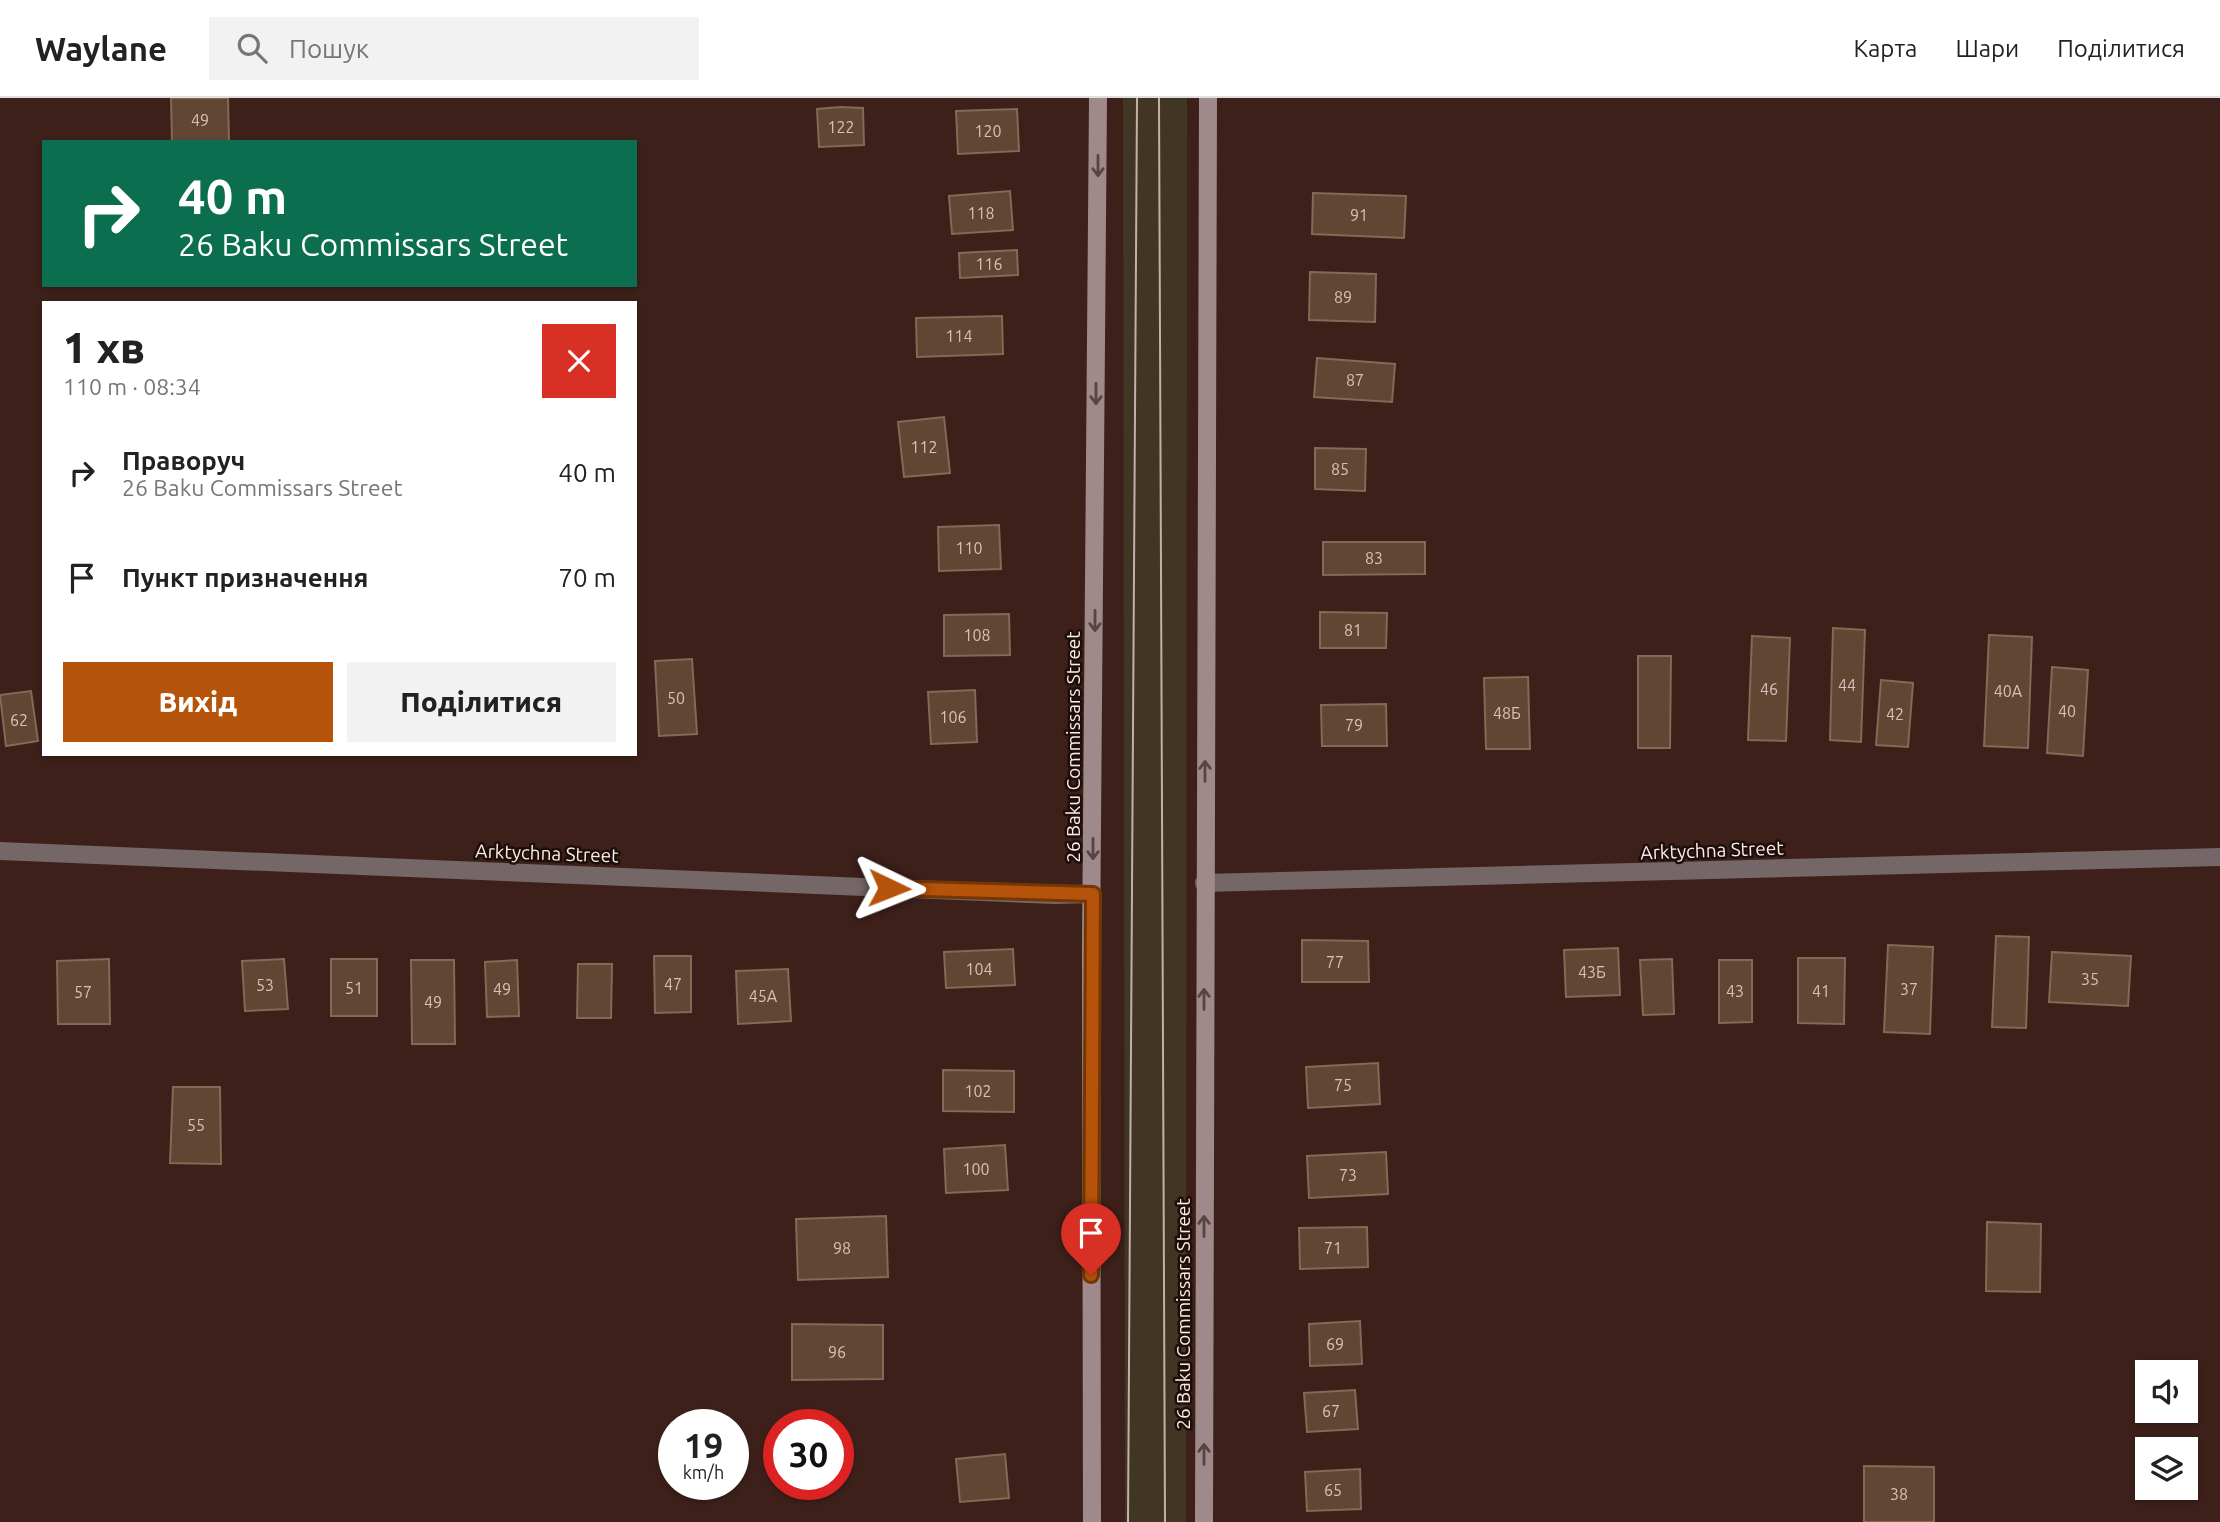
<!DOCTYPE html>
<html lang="uk">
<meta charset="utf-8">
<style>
:root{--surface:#fff;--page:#f2f2f2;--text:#222;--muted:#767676;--line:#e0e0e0;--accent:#b45309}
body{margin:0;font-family:Ubuntu,sans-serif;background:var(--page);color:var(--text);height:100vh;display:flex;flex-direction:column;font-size:26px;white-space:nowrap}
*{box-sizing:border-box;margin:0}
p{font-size:23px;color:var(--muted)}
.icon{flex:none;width:38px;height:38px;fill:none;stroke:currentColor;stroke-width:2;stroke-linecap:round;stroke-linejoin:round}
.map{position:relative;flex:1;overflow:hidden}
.details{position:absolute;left:42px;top:203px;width:595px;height:455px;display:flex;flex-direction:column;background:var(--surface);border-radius:0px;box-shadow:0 2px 5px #0004}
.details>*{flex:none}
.guide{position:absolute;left:42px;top:42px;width:595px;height:147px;border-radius:0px;box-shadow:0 2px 5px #0004;background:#0b6e4f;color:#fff;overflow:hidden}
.fabs{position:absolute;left:2135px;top:1262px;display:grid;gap:14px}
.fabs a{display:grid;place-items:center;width:63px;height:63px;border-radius:0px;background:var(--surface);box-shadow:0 2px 5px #0004;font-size:35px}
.speed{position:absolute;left:658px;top:1311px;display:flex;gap:14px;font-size:35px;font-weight:700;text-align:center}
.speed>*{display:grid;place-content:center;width:91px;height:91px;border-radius:50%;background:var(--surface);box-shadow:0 2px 5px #0004;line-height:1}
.speed small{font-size:18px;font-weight:400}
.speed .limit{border:10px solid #d22;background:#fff;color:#111}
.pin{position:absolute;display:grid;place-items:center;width:60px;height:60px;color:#fff;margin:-72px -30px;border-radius:50% 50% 50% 0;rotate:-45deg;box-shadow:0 0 7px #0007}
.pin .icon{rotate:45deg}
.me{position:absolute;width:77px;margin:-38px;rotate:92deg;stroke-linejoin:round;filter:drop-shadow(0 0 5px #0008)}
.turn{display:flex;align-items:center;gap:24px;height:147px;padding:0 21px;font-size:32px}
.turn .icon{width:91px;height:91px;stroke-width:2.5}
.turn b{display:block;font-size:49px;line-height:60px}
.round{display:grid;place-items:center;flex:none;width:74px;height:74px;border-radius:0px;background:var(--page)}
.overview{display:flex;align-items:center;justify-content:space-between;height:119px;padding:0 21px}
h1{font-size:42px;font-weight:800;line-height:52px}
.cta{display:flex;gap:14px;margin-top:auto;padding:14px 21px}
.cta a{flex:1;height:80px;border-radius:0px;background:var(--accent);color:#fff;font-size:28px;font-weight:800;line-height:80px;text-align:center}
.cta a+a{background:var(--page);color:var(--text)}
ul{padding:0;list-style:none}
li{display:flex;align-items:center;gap:21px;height:105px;padding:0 21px}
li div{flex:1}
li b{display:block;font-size:26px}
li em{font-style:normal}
header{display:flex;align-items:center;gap:42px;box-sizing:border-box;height:98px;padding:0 35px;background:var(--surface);border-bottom:2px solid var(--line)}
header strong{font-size:33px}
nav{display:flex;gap:38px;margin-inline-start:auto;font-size:24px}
.search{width:490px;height:63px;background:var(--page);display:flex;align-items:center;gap:18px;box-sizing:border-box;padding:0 24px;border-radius:0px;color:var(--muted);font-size:26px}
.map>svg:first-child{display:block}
.green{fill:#413523}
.building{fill:#614634;stroke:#856855;stroke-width:2}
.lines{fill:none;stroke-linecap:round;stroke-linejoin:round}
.street{stroke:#756667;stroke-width:18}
.secondary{stroke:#a0898a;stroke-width:18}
.tram{stroke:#c6afaa;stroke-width:2}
.oneway{stroke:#574544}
.route-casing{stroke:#753606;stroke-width:18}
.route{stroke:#b45309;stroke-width:12}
.labels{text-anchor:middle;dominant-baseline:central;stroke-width:5;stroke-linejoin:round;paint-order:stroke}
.number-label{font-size:16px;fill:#d8c1b9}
.street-label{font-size:19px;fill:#ffeae5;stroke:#1b0e0b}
</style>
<header>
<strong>Waylane</strong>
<div class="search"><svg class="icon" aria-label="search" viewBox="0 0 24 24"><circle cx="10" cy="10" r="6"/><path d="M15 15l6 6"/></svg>Пошук</div>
<nav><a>Карта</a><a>Шари</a><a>Поділитися</a></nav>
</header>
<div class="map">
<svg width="2220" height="1424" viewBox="0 0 2220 1424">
<rect width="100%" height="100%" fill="#3d201a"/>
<polygon class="green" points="1123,0 1187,0 1186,1424 1125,1424"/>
<g class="building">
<polygon points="171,0 228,0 229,44 172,44"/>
<polygon points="840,9 863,10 864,47 819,49 817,11"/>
<polygon points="1017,11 1019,53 958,56 956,13"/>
<polygon points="1010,93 1013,132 952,136 949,98"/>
<polygon points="1313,95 1406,98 1404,140 1312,136"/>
<polygon points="1017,152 1018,177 960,180 959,155"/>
<polygon points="1310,174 1376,176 1375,224 1309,222"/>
<polygon points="1002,218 1003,256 917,259 916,220"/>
<polygon points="1317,260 1395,266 1392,304 1314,299"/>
<polygon points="944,319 950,375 904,379 898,324"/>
<polygon points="1315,350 1366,351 1365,393 1315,391"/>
<polygon points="999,427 1001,471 939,473 938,429"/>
<polygon points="1323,444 1425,444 1425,476 1323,477"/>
<polygon points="1320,514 1387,515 1386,550 1320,550"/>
<polygon points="1009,516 1010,557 944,558 944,517"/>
<polygon points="1833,530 1865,532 1861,644 1830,642"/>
<polygon points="1989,537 2032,539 2028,650 1984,648"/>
<polygon points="1752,538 1790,540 1786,643 1748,642"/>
<polygon points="1638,558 1671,558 1670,650 1638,650"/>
<polygon points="692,561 697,636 659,638 655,563"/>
<polygon points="2052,569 2088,572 2083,658 2047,655"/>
<polygon points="1528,579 1530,651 1486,651 1484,580"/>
<polygon points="1881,582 1913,585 1908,649 1876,647"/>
<polygon points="975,592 977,644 931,646 928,594"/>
<polygon points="31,593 38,643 6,648 0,597"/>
<polygon points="1386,606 1387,648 1322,648 1321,607"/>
<polygon points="1996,838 2029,839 2026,930 1992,929"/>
<polygon points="1302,842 1368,843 1369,884 1302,884"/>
<polygon points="1888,847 1933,849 1930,936 1884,934"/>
<polygon points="1618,850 1620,897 1566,899 1564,852"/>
<polygon points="1013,851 1015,887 946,890 944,854"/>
<polygon points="2052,854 2131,858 2128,908 2049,904"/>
<polygon points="654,858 691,858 691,914 655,915"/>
<polygon points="1798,860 1845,860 1844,926 1798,925"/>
<polygon points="109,861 110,926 58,926 57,863"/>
<polygon points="284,861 288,911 245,913 242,863"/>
<rect x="331" y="861" width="46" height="57"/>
<polygon points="1672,861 1674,916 1643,917 1640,862"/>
<polygon points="411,862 454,862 455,946 412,946"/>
<polygon points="517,862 519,918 487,919 485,864"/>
<polygon points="1719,862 1752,862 1752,924 1719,925"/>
<polygon points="578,866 612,866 611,920 577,920"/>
<polygon points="788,871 791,923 738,926 736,873"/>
<polygon points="1378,965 1380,1006 1308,1010 1306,969"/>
<polygon points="943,972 1014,973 1014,1014 943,1013"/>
<polygon points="173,989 220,989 221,1066 170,1065"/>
<polygon points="1005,1047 1008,1092 946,1095 944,1051"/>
<polygon points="1386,1054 1388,1096 1309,1100 1307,1058"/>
<polygon points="886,1118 888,1179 798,1182 796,1121"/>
<polygon points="1987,1124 2041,1126 2040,1194 1986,1193"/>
<polygon points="1367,1129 1368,1169 1300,1171 1299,1130"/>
<polygon points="1360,1223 1362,1266 1310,1268 1309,1226"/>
<polygon points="792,1226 883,1227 883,1281 792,1282"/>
<polygon points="1355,1292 1358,1331 1307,1334 1304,1295"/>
<polygon points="1005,1356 1009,1400 960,1404 956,1361"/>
<polygon points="1864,1368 1934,1369 1934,1424 1864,1424"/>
<polygon points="1360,1371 1361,1411 1307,1413 1305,1374"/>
</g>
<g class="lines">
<g class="street">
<polyline points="0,753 1055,797 1093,796"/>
<polyline points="1204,785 2220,759"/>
</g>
<g class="secondary">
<polyline points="1092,1424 1091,848 1098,0"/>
<polyline points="1204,1424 1208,0"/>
</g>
<g class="tram">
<polyline points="1159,0 1165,1424"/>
<polyline points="1128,1424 1137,0"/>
</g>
</g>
<defs><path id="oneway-shaft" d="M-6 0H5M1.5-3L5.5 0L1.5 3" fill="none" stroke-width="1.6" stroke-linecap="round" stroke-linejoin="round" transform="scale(1.75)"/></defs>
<g class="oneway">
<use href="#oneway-shaft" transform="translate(1098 68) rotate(90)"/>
<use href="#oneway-shaft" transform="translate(1096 296) rotate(90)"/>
<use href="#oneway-shaft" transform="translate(1095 523) rotate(90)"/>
<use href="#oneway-shaft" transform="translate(1205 673) rotate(-90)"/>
<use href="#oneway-shaft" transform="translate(1093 751) rotate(90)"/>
<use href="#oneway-shaft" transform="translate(1204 901) rotate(-90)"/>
<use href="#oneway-shaft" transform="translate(1204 1128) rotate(-90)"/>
<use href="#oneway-shaft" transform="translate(1204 1356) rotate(-90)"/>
</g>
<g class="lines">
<g class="route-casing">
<polyline id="route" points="889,790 1093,796 1091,1177"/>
</g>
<use href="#route" class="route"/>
</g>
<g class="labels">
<g class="number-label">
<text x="200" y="22">49</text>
<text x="841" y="29">122</text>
<text x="988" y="33">120</text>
<text x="981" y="115">118</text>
<text x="1359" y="117">91</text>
<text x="989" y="166">116</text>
<text x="1343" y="199">89</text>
<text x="959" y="238">114</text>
<text x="1355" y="282">87</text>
<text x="924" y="349">112</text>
<text x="1340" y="371">85</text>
<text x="969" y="450">110</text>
<text x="1374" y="460">83</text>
<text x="1353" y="532">81</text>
<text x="977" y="537">108</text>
<text x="1847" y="587">44</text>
<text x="1769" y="591">46</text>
<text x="2008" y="593">40А</text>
<text x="676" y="600">50</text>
<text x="2067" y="613">40</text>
<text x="1507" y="615">48Б</text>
<text x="1895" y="616">42</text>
<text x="953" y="619">106</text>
<text x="19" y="622">62</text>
<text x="1354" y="627">79</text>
<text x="1335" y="864">77</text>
<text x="979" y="871">104</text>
<text x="1592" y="874">43Б</text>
<text x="2090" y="881">35</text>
<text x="673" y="886">47</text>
<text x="265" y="887">53</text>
<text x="354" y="890">51</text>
<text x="502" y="891">49</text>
<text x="1909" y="891">37</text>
<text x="1735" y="893">43</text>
<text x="1821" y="893">41</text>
<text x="83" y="894">57</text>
<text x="763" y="898">45А</text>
<text x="433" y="904">49</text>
<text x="1343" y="987">75</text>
<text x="978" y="993">102</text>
<text x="196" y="1027">55</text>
<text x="976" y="1071">100</text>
<text x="1348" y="1077">73</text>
<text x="842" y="1150">98</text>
<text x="1333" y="1150">71</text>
<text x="1335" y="1246">69</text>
<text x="837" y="1254">96</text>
<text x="1331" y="1313">67</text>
<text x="1333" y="1392">65</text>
<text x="1899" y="1396">38</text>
</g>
<g class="street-label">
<text transform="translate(1073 649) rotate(-90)">26 Baku Commissars Street</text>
<text transform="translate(1712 752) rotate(-2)">Arktychna Street</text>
<text transform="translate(547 755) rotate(2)">Arktychna Street</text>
<text transform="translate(1183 1216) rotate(-90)">26 Baku Commissars Street</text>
</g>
</g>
</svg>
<div class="fabs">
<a><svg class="icon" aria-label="sound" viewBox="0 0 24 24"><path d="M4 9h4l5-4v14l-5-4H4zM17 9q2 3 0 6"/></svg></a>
<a><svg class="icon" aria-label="layers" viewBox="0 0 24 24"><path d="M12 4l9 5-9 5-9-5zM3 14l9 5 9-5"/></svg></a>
</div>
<div class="speed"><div>19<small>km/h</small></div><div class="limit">30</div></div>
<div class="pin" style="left:1091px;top:1177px;background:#d93025"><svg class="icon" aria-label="arrive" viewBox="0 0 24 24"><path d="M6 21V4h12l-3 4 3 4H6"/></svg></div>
<svg class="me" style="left:889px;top:790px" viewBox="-20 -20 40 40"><path d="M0-17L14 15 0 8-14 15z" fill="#b45309" stroke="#fff" stroke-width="4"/></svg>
<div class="guide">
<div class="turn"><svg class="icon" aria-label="right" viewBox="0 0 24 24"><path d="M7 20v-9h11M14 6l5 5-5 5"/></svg><div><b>40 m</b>26 Baku Commissars Street</div></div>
</div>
<section class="details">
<div class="overview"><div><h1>1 хв</h1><p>110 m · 08:34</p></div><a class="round" style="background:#d93025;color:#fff"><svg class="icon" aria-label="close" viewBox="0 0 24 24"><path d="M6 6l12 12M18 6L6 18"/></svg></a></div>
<ul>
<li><svg class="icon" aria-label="right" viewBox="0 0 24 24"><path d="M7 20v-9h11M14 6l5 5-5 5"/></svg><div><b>Праворуч</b><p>26 Baku Commissars Street</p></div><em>40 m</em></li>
<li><svg class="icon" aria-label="arrive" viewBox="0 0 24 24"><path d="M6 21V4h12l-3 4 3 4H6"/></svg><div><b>Пункт призначення</b></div><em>70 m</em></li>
</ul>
<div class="cta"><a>Вихід</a><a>Поділитися</a></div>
</section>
</div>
